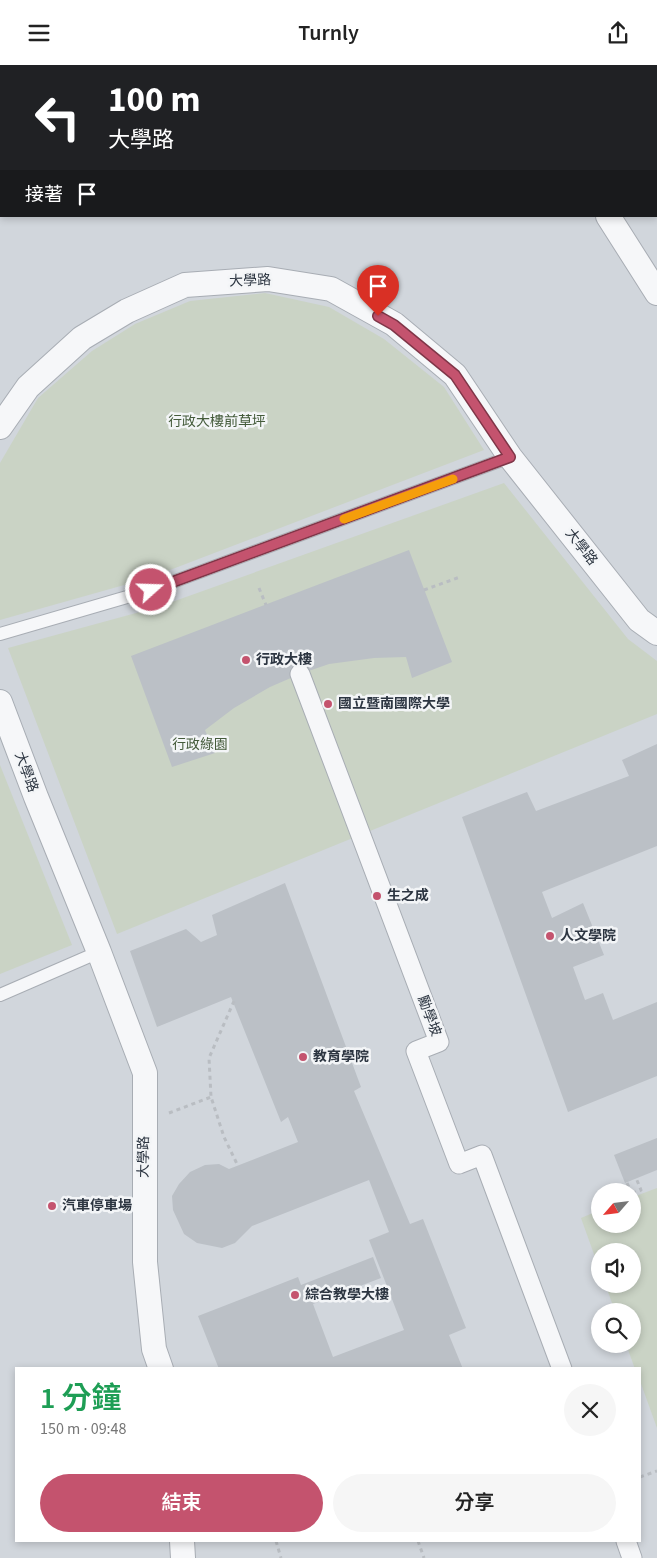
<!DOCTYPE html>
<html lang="zh-TW">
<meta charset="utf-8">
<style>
:root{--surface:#fff;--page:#f6f6f6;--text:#222;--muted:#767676;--accent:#c4536e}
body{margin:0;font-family:"Source Sans 3","Noto Sans TC",sans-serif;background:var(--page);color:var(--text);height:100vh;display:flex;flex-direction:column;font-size:19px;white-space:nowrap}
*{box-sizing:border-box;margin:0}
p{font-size:16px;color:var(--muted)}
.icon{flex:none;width:28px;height:28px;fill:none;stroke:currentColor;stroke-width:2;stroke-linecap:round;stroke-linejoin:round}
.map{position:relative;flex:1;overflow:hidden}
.details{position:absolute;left:15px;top:1302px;width:626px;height:175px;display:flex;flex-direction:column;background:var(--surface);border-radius:0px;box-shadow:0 2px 8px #0003}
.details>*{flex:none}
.top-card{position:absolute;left:0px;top:0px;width:658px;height:152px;box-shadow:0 2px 8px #0003;background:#202124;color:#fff;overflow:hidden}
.needle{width:32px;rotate:242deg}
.controls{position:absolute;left:591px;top:1118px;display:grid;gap:10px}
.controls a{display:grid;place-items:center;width:50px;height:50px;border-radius:50%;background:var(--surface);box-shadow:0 2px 8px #0003;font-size:25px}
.pin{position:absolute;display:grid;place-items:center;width:42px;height:42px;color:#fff;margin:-51px -21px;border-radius:50% 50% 50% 0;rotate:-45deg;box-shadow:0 0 5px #0007}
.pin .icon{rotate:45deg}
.me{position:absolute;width:55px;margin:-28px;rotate:70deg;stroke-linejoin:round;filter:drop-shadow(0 0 4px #0008)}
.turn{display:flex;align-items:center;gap:18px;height:105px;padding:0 25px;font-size:22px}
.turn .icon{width:65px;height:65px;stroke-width:2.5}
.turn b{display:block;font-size:35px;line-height:42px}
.then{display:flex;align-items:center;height:48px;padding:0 25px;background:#0003;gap:10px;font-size:19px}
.round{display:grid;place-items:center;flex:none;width:52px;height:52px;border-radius:26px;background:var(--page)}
.overview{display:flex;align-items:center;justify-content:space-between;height:85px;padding:0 25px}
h1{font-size:30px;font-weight:600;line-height:38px;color:#1e9e55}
.primary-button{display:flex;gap:10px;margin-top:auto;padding:10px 25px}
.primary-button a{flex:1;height:58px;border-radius:30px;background:var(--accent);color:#fff;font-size:20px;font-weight:600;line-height:58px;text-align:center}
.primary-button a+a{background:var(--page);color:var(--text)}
header{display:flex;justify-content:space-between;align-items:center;height:65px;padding:0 25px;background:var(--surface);font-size:22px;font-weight:600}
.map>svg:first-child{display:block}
.built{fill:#d1d6dc;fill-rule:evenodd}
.green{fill:#cad3c5}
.building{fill:#bbc0c6}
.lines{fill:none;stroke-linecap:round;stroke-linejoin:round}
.service-casing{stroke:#a8adb4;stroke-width:14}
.pedestrian-casing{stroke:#a8adb4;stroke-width:21}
.minor-casing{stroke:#a8adb4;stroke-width:26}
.path{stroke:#b9bdc2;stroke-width:3;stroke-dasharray:4 4;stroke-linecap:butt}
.service{stroke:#f6f7f9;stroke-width:12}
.pedestrian{stroke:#f6f7f9;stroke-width:19}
.minor{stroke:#f6f7f9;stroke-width:24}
.route-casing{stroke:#7f3648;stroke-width:12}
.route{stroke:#c4536e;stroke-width:9}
.slow{stroke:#f59e0b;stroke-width:9}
.poi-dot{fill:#c4536e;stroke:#f3f5f7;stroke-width:2}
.labels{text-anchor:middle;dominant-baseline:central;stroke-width:5;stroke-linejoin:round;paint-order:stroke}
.street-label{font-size:14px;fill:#2c3541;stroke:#f3f5f7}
.park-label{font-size:14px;fill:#445b3b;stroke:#f3f5f7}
.poi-label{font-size:14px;font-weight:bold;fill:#2c3541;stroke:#f3f5f7;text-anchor:start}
</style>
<header><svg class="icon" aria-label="menu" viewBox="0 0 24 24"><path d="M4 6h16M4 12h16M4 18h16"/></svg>Turnly<svg class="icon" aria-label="share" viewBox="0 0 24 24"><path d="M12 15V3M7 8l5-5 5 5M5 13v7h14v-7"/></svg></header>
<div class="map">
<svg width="657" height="1493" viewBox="0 0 657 1493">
<rect width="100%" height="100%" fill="#e3e6ea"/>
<path class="built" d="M0 0H657V1493H0ZM1 1H656V151H1ZM600 1126H632V1159H600ZM600 1186H632V1219H600ZM600 1246H632V1279H600ZM16 1304H640V1476H16Z"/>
<g class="green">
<polygon points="265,228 329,242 384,274 444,322 484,385 149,513 0,555 0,398 38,333 92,286 135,259 190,236"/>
<polygon points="504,418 628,574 657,596 657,649 117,869 8,583 158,542"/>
<polygon points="0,700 72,880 0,909"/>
<polygon points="657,1123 657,1363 640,1316 640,1304 635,1304 626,1279 632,1279 632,1246 615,1246 605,1219 632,1219 632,1186 600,1186 600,1206 581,1153 600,1145 600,1159 632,1159 633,1132"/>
</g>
<g class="building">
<polygon points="409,485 452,597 412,613 406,592 374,593 329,599 300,609 270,622 234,643 205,665 215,688 172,702 131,591"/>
<polygon points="657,679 657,781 542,827 552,853 583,838 604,890 573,902 585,935 603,928 613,955 657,937 657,1011 568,1047 462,752 527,727 536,746 629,711 622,695"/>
<polygon points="285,818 361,1022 354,1026 410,1159 423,1154 466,1263 449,1270 463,1304 219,1304 198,1251 298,1212 301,1220 373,1192 381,1213 313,1239 333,1292 404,1265 369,1175 389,1167 369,1115 252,1161 235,1178 222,1183 197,1178 184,1169 173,1145 172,1131 179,1119 190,1107 205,1100 219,1099 229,1104 298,1077 288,1052 281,1057 231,932 157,962 130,886 186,864 201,877 217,870 212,850"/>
<polygon points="657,1073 657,1105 625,1118 614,1090"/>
</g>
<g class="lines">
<g class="service-casing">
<g id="service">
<polyline points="0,569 151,525 510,392"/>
<polyline points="0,930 99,887"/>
</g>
</g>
<g class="pedestrian-casing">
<g id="pedestrian">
<polyline points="300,609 439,977 416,986 459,1099 482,1090 562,1304"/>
<polyline points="626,1476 632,1493"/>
</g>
</g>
<g class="minor-casing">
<g id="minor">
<polyline points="473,0 475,1"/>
<polyline points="608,151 657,228"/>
<polyline points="0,362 28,322 82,273 127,246 185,220 268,214 331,224 394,259 455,310 510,392 639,555 657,568"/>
<polyline points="0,637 36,732 99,887 145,1008 145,1197 154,1284 161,1304"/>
<polyline points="182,1476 183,1493"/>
</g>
</g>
<g class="path">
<polyline points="259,523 266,540"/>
<polyline points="424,525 460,512"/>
<polyline points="234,936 209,993 211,1032 224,1072 238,1101"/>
<polyline points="169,1048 211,1032"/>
<polyline points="627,1118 631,1126"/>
<polyline points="632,1128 641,1125 636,1113"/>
<polyline points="640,1412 657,1406"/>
<polyline points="276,1476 281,1493"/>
<polyline points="418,1476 424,1493"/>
</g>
<use href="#service" class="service"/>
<use href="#pedestrian" class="pedestrian"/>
<use href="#minor" class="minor"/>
</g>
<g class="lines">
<g class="route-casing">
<polyline id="route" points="151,525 510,392 455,310 394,260 378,251"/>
</g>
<use href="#route" class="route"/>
<polyline class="slow" points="344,454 453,414"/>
</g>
<g class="poi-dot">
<circle cx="246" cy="595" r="5"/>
<circle cx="328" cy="639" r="5"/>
<circle cx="377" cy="831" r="5"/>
<circle cx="550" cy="871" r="5"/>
<circle cx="303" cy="992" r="5"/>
<circle cx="52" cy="1141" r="5"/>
<circle cx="295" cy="1230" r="5"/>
</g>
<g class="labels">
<g class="street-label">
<text transform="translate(250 216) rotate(-2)">大學路</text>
<text transform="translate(581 482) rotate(52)">大學路</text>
<text transform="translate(26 707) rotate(70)">大學路</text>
<text transform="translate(429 951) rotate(69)">勵學坡</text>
<text transform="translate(144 1092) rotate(-89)">大學路</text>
</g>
<g class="park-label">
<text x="217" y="357">行政大樓前草坪</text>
<text x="200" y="680">行政綠園</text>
</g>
<g class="poi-label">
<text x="256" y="595">行政大樓</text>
<text x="338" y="639">國立暨南國際大學</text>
<text x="387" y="831">生之成</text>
<text x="560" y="871">人文學院</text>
<text x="313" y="992">教育學院</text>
<text x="62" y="1141">汽車停車場</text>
<text x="305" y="1230">綜合教學大樓</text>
</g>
</g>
</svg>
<div class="controls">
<a><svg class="needle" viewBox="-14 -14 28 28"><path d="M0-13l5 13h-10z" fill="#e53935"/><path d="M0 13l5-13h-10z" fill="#767676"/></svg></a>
<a><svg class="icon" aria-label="sound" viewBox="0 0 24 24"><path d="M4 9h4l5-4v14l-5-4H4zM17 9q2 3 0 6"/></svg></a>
<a><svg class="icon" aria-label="search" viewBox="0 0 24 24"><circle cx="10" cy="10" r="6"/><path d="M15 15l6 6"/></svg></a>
</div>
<div class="pin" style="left:378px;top:251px;background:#d93025"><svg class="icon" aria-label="arrive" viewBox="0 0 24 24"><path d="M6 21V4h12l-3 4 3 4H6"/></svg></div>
<svg class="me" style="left:151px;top:525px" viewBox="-20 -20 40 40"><circle r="17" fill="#c4536e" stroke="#fff" stroke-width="3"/><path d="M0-11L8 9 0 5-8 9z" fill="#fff"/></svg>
<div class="top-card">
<div class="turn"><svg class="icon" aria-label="left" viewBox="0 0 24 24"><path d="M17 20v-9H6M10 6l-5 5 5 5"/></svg><div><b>100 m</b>大學路</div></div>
<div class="then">接著<svg class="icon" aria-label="arrive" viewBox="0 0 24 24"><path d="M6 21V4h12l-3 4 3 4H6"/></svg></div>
</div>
<section class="details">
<div class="overview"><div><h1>1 分鐘</h1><p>150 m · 09:48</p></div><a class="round"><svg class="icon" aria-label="close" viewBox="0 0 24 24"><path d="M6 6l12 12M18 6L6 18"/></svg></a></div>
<div class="primary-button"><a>結束</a><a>分享</a></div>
</section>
</div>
